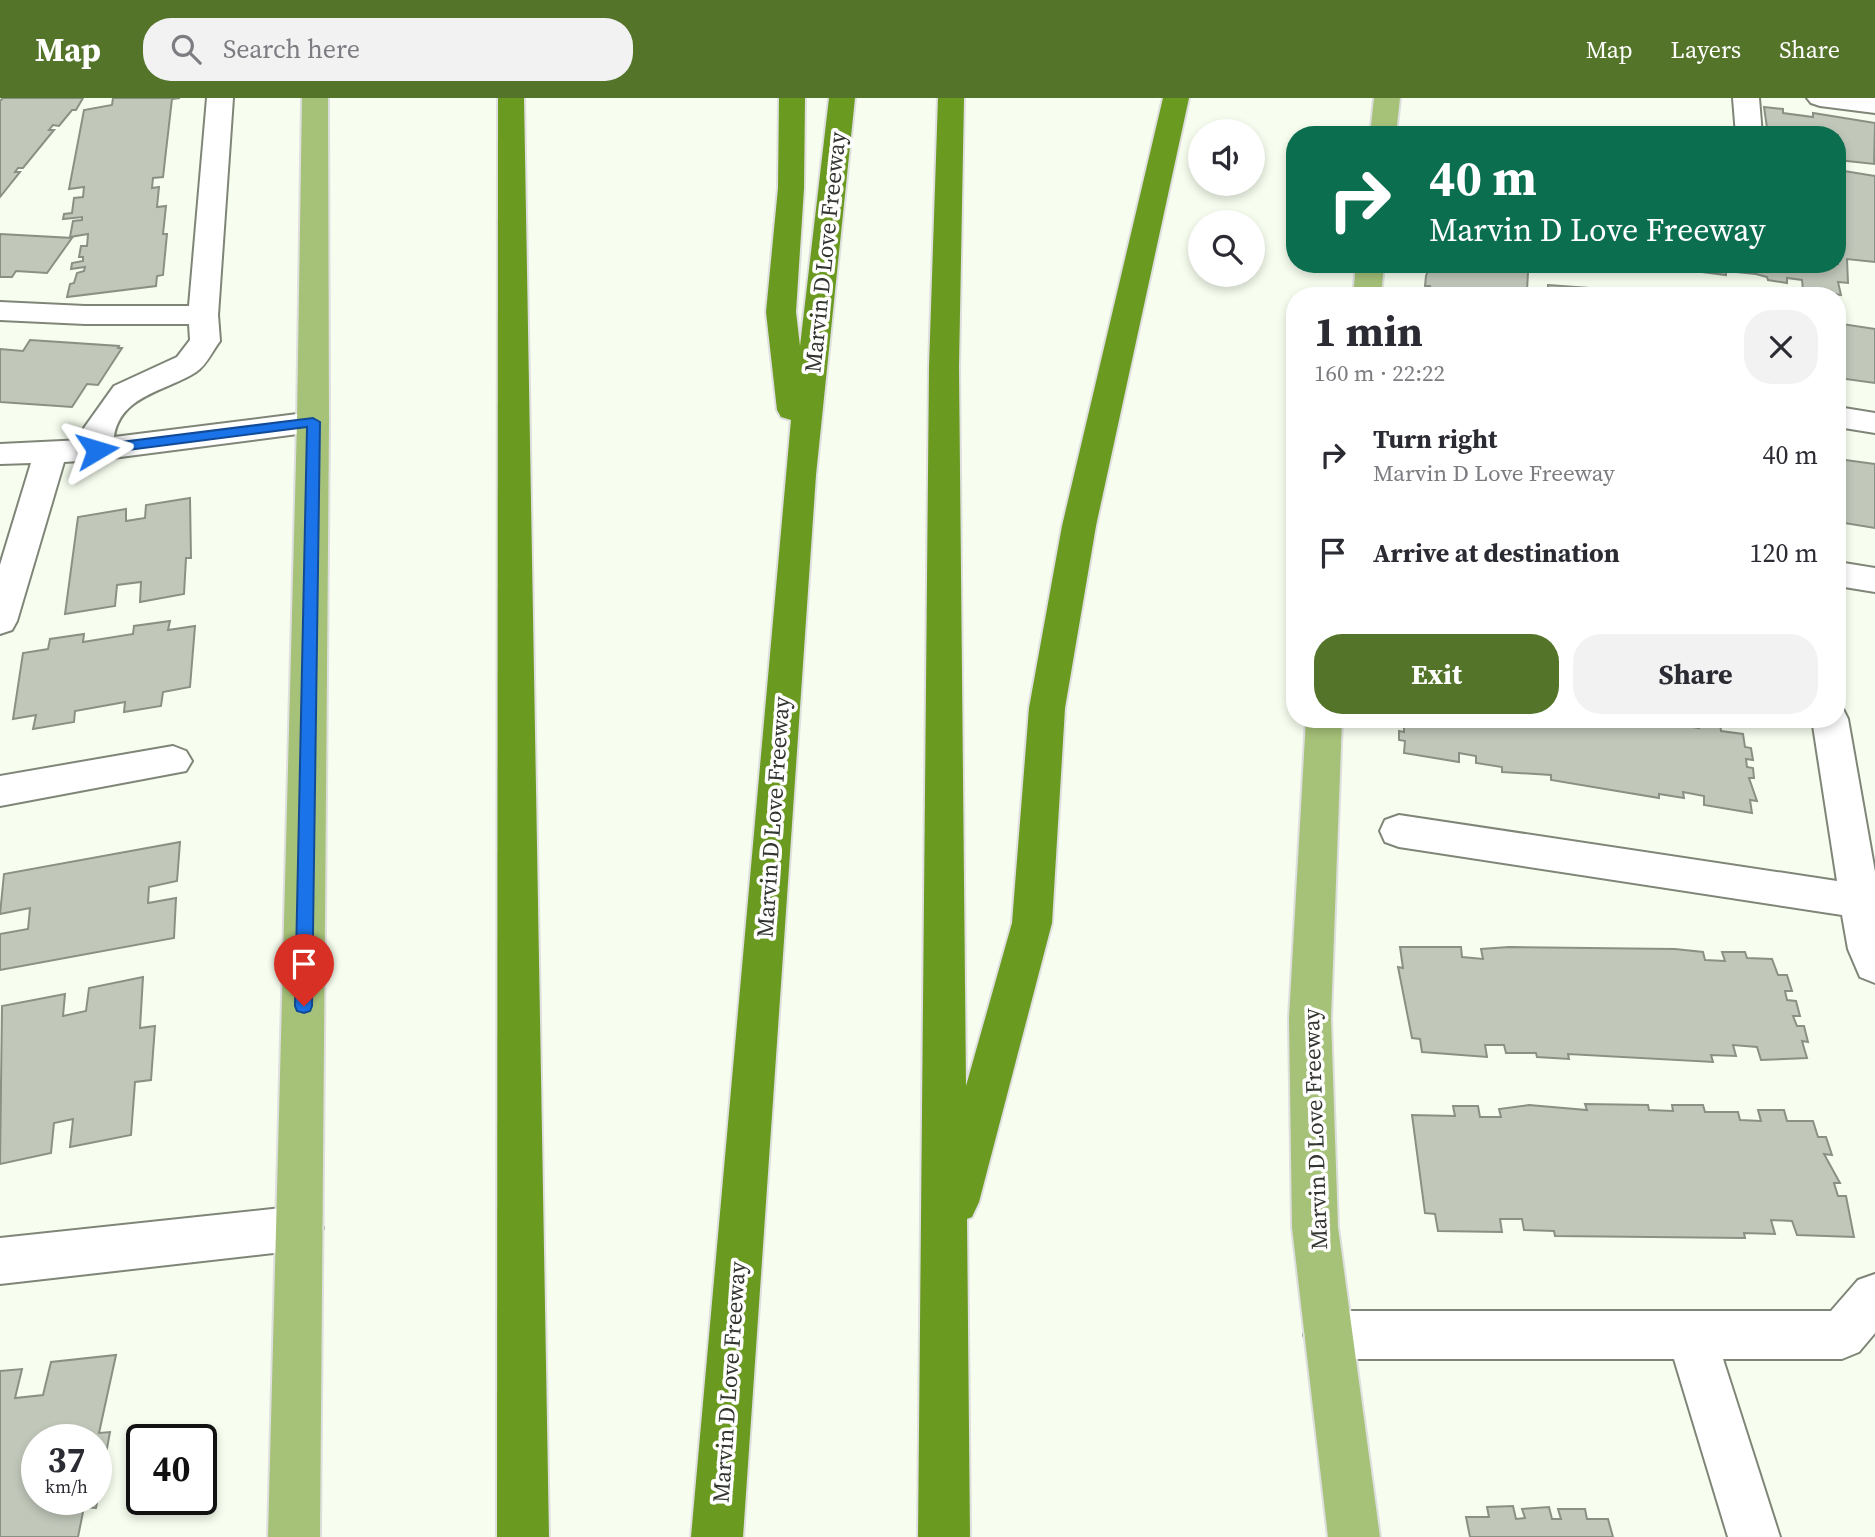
<!DOCTYPE html>
<meta charset="utf-8">
<style>
:root{--surface:#fff;--page:#f2f2f3;--text:#2b2b33;--muted:#7c7c81;--accent:#54742a}
body{margin:0;font-family:"Source Serif 4",serif;background:var(--page);color:var(--text);height:100vh;display:flex;flex-direction:column;font-size:26px;white-space:nowrap}
*{box-sizing:border-box;margin:0}
p{font-size:23px;color:var(--muted)}
.icon{flex:none;width:38px;height:38px;fill:none;stroke:currentColor;stroke-width:2;stroke-linecap:round;stroke-linejoin:round}
.map{position:relative;flex:1;overflow:hidden}
.details{position:absolute;left:1286px;top:189px;width:560px;height:441px;display:flex;flex-direction:column;background:var(--surface);border-radius:28px;box-shadow:0 4px 10px #0003}
.details>*{flex:none}
.banner{position:absolute;left:1286px;top:28px;width:560px;height:147px;border-radius:28px;box-shadow:0 4px 10px #0003;background:#0b6e4f;color:#fff;overflow:hidden}
.tools{position:absolute;left:1188px;top:21px;display:grid;gap:14px}
.tools a{display:grid;place-items:center;width:77px;height:77px;border-radius:50%;background:var(--surface);box-shadow:0 4px 10px #0003;font-size:35px}
.speed{position:absolute;left:21px;top:1326px;display:flex;gap:14px;font-size:35px;font-weight:700;text-align:center}
.speed>*{display:grid;place-content:center;width:91px;height:91px;border-radius:50%;background:var(--surface);box-shadow:0 4px 10px #0003;line-height:1}
.speed small{font-size:18px;font-weight:400}
.speed .limit{border:4px solid #111;border-radius:10px;background:#fff;color:#111}
.pin{position:absolute;display:grid;place-items:center;width:60px;height:60px;color:#fff;margin:-72px -30px;border-radius:50% 50% 50% 0;rotate:-45deg;box-shadow:0 0 7px #0007}
.pin .icon{rotate:45deg}
.me{position:absolute;width:77px;margin:-38px;rotate:83deg;stroke-linejoin:round;filter:drop-shadow(0 0 5px #0008)}
.turn{display:flex;align-items:center;gap:24px;height:147px;padding:0 28px;font-size:32px}
.turn .icon{width:91px;height:91px;stroke-width:2.5}
.turn b{display:block;font-size:49px;line-height:60px}
.round{display:grid;place-items:center;flex:none;width:74px;height:74px;border-radius:28px;background:var(--page)}
.headline{display:flex;align-items:center;justify-content:space-between;height:119px;padding:0 28px}
h1{font-size:42px;font-weight:700;line-height:52px}
.button{display:flex;gap:14px;margin-top:auto;padding:14px 28px}
.button a{flex:1;height:80px;border-radius:28px;background:var(--accent);color:#fff;font-size:28px;font-weight:700;line-height:80px;text-align:center}
.button a+a{background:var(--page);color:var(--text)}
ul{padding:0;list-style:none}
li{display:flex;align-items:center;gap:21px;height:98px;padding:0 28px}
li div{flex:1}
li b{display:block;font-size:26px}
li em{font-style:normal}
header{display:flex;align-items:center;gap:42px;box-sizing:border-box;height:98px;padding:0 35px;background:var(--accent);color:#fff}
header strong{font-size:33px}
nav{display:flex;gap:38px;margin-inline-start:auto;font-size:24px}
.search{width:490px;height:63px;background:var(--page);display:flex;align-items:center;gap:18px;box-sizing:border-box;padding:0 24px;border-radius:28px;color:var(--muted);font-size:26px}
.map>svg:first-child{display:block}
.building{fill:#c1c8ba;stroke:#8a9184;stroke-width:2;fill-rule:evenodd}
.lines{fill:none;stroke-linecap:round;stroke-linejoin:round}
.minor-casing{stroke:#7f8678;stroke-width:4}
.major-casing{stroke:#dedfde;stroke-width:4}
.highway-casing{stroke:#dedfde;stroke-width:4}
.minor{fill:#fff;fill-rule:evenodd}
.major{fill:#a6c279;fill-rule:evenodd}
.highway{fill:#6b9a20;fill-rule:evenodd}
.route{fill:#1a73e8;stroke:#114b97;stroke-width:2}
.labels{text-anchor:middle;dominant-baseline:central;stroke-width:7;stroke-linejoin:round;paint-order:stroke}
.street-label{font-size:23px;fill:#333630;stroke:#fff}
</style>
<header>
<strong>Map</strong>
<div class="search"><svg class="icon" aria-label="search" viewBox="0 0 24 24"><circle cx="10" cy="10" r="6"/><path d="M15 15l6 6"/></svg>Search here</div>
<nav><a>Map</a><a>Layers</a><a>Share</a></nav>
</header>
<div class="map">
<svg width="1875" height="1439" viewBox="0 0 1875 1439">
<rect width="100%" height="100%" fill="#f7feef"/>
<g class="building">
<polygon points="3,0 83,0 76,12 72,12 59,28 53,27 49,32 54,32 23,70 18,70 15,74 20,74 0,99 0,3"/>
<polygon points="113,0 180,0 172,1 163,79 153,80 152,90 159,89 157,109 166,108 163,136 167,136 163,177 157,178 156,188 67,199 70,186 74,185 77,175 84,173 85,169 71,171 72,165 83,163 83,159 79,159 81,148 87,148 88,136 70,139 73,123 82,122 82,119 63,121 64,116 72,115 74,100 83,99 84,89 69,91 84,12 112,7"/>
<polygon points="1764,9 1783,11 1783,15 1813,19 1813,15 1875,25 1874,66 1838,62 1838,37 1768,37"/>
<polygon points="1838,72 1875,78 1875,164 1847,161 1848,185 1838,184 1841,197 1803,192 1802,182 1787,180 1787,185 1768,182 1767,179 1756,176 1726,173 1726,177 1687,172 1687,168 1674,166 1838,166"/>
<polygon points="0,136 72,140 47,175 16,173 12,179 0,179"/>
<polygon points="1436,166 1522,166 1522,173 1528,174 1527,193 1523,193 1523,198 1431,198 1430,188 1425,188 1426,178 1429,170 1435,170"/>
<polygon points="1548,187 1603,191 1604,197 1608,198 1548,198"/>
<polygon points="1838,222 1842,223 1842,226 1875,231 1875,285 1838,280"/>
<polygon points="30,242 119,248 118,250 122,250 98,287 87,286 72,309 0,304 0,251 23,253"/>
<polygon points="1838,361 1875,366 1875,430 1838,424"/>
<polygon points="190,400 191,460 186,460 184,496 140,504 141,484 117,487 115,508 65,516 78,419 126,411 126,423 145,420 146,407"/>
<polygon points="170,523 168,532 195,528 190,589 163,594 161,608 124,614 125,604 75,613 74,624 33,631 36,617 13,621 23,555 48,551 50,541 84,536 83,544 133,536 134,528"/>
<polygon points="1404,621 1680,621 1680,627 1699,630 1698,621 1720,625 1721,633 1743,636 1745,649 1751,650 1753,662 1746,661 1747,669 1753,670 1754,680 1749,680 1757,703 1750,702 1752,715 1704,707 1704,698 1683,694 1684,700 1659,696 1659,700 1551,682 1551,677 1502,674 1502,669 1476,665 1476,658 1459,655 1459,664 1404,655 1405,643 1399,642 1399,633 1404,634"/>
<polygon points="180,744 177,783 149,789 148,805 176,800 174,840 0,872 0,836 28,831 30,810 0,816 4,776"/>
<polygon points="1400,849 1461,849 1462,859 1483,861 1481,851 1509,849 1675,851 1703,854 1705,862 1725,863 1722,854 1745,854 1747,860 1772,861 1778,877 1787,877 1792,893 1785,893 1787,902 1796,903 1800,918 1793,918 1797,928 1804,928 1808,944 1802,943 1807,960 1761,962 1757,949 1733,947 1736,958 1711,957 1713,964 1568,956 1569,961 1537,959 1536,955 1506,955 1504,947 1485,947 1487,959 1422,954 1420,941 1412,940 1398,869 1403,870"/>
<polygon points="143,879 140,930 155,928 151,982 135,984 131,1037 70,1049 73,1021 54,1025 51,1055 0,1066 2,908 65,896 63,918 86,913 89,890"/>
<polygon points="1585,1006 1648,1007 1649,1012 1673,1013 1672,1007 1703,1007 1705,1014 1738,1014 1740,1022 1761,1023 1758,1012 1784,1012 1787,1023 1813,1023 1818,1039 1826,1039 1832,1057 1824,1056 1840,1085 1834,1085 1838,1098 1846,1098 1854,1139 1797,1137 1792,1123 1771,1122 1775,1136 1744,1135 1745,1140 1555,1138 1554,1133 1524,1132 1522,1121 1500,1121 1502,1134 1438,1133 1435,1116 1425,1115 1412,1017 1455,1018 1453,1008 1478,1008 1480,1019 1501,1019 1499,1011 1529,1007 1587,1012"/>
<path d="M116 1257 99 1335 110 1334 96 1410 84 1409 78 1439H0V1273L22 1271 15 1300 43 1297 51 1264ZM37 1342H96V1402H37Z"/>
<polygon points="1513,1408 1516,1421 1525,1420 1522,1411 1549,1409 1552,1421 1561,1421 1558,1411 1585,1411 1587,1421 1608,1421 1613,1439 1470,1439 1466,1419 1489,1419 1487,1409"/>
</g>
<g class="lines">
<g class="minor-casing">
<g id="minor">
<path d="M207 0H233L218 217 220 243C213 252 206 268 196 274 167 293 120 297 114 339L313 314 324 317 329 324 324 331 313 334 97 362 64 364 17 523 12 532 0 536V467L31 365 0 366V346L83 342 84 330 114 288 177 259 190 242 189 226H85L0 222V204L85 208H189Z"/>
<polygon points="1733,0 1759,0 1762,37 1736,37"/>
<polygon points="1807,0 1875,0 1875,15 1820,8 1811,5"/>
<polygon points="1838,309 1875,315 1875,335 1838,329"/>
<polygon points="1838,464 1875,470 1875,494 1838,488"/>
<polygon points="1838,609 1843,611 1848,621 1875,774 1875,885 1860,879 1848,851 1842,817 1399,749 1385,744 1380,733 1385,722 1399,717 1837,783 1812,621 1838,621"/>
<polygon points="173,648 186,653 192,663 186,673 0,708 0,678"/>
<polygon points="300,1108 316,1114 323,1130 316,1146 300,1152 0,1186 0,1140"/>
<polygon points="1875,1176 1875,1235 1859,1254 1842,1261 1723,1261 1780,1439 1728,1439 1674,1261 1328,1261 1311,1254 1304,1237 1311,1220 1328,1213 1831,1213 1858,1182"/>
</g>
</g>
<g class="major-casing">
<g id="major">
<polygon points="302,0 328,0 329,324 320,1439 268,1439 297,324"/>
<polygon points="1374,0 1400,0 1396,37 1370,37"/>
<polygon points="1356,166 1384,166 1381,198 1353,198"/>
<polygon points="1306,621 1342,621 1331,920 1338,1129 1380,1439 1328,1439 1292,1129 1289,920"/>
</g>
</g>
<g class="highway-casing">
<g id="highway">
<polygon points="498,0 524,0 549,1439 497,1439"/>
<polygon points="779,0 805,0 804,90 796,214 800,248 829,0 855,0 816,377 743,1439 691,1439 791,322 781,319 777,312 766,214 778,90"/>
<polygon points="938,0 964,0 959,269 966,988 1012,825 1029,610 1062,428 1163,0 1189,0 1096,428 1065,610 1052,825 979,1104 972,1119 967,1121 970,1439 918,1439 929,269"/>
</g>
</g>
<use href="#minor" class="minor"/>
<use href="#major" class="major"/>
<use href="#highway" class="highway"/>
</g>
<polygon class="route" points="313,320 320,324 312,908 310,913 304,915 297,913 295,908 307,329 97,356 90,352 97,347"/>
<g class="labels">
<g class="street-label">
<text transform="translate(825 154) rotate(-84)">Marvin D Love Freeway</text>
<text transform="translate(773 719) rotate(-86)">Marvin D Love Freeway</text>
<text transform="translate(1315 1031) rotate(-92)">Marvin D Love Freeway</text>
<text transform="translate(729 1284) rotate(-86)">Marvin D Love Freeway</text>
</g>
</g>
</svg>
<div class="tools">
<a><svg class="icon" aria-label="sound" viewBox="0 0 24 24"><path d="M4 9h4l5-4v14l-5-4H4zM17 9q2 3 0 6"/></svg></a>
<a><svg class="icon" aria-label="search" viewBox="0 0 24 24"><circle cx="10" cy="10" r="6"/><path d="M15 15l6 6"/></svg></a>
</div>
<div class="speed"><div>37<small>km/h</small></div><div class="limit">40</div></div>
<div class="pin" style="left:304px;top:908px;background:#d93025"><svg class="icon" aria-label="arrive" viewBox="0 0 24 24"><path d="M6 21V4h12l-3 4 3 4H6"/></svg></div>
<svg class="me" style="left:97px;top:352px" viewBox="-20 -20 40 40"><path d="M0-17L14 15 0 8-14 15z" fill="#1a73e8" stroke="#fff" stroke-width="4"/></svg>
<div class="banner">
<div class="turn"><svg class="icon" aria-label="right" viewBox="0 0 24 24"><path d="M7 20v-9h11M14 6l5 5-5 5"/></svg><div><b>40 m</b>Marvin D Love Freeway</div></div>
</div>
<section class="details">
<div class="headline"><div><h1>1 min</h1><p>160 m · 22:22</p></div><a class="round"><svg class="icon" aria-label="close" viewBox="0 0 24 24"><path d="M6 6l12 12M18 6L6 18"/></svg></a></div>
<ul>
<li><svg class="icon" aria-label="right" viewBox="0 0 24 24"><path d="M7 20v-9h11M14 6l5 5-5 5"/></svg><div><b>Turn right</b><p>Marvin D Love Freeway</p></div><em>40 m</em></li>
<li><svg class="icon" aria-label="arrive" viewBox="0 0 24 24"><path d="M6 21V4h12l-3 4 3 4H6"/></svg><div><b>Arrive at destination</b></div><em>120 m</em></li>
</ul>
<div class="button"><a>Exit</a><a>Share</a></div>
</section>
</div>
